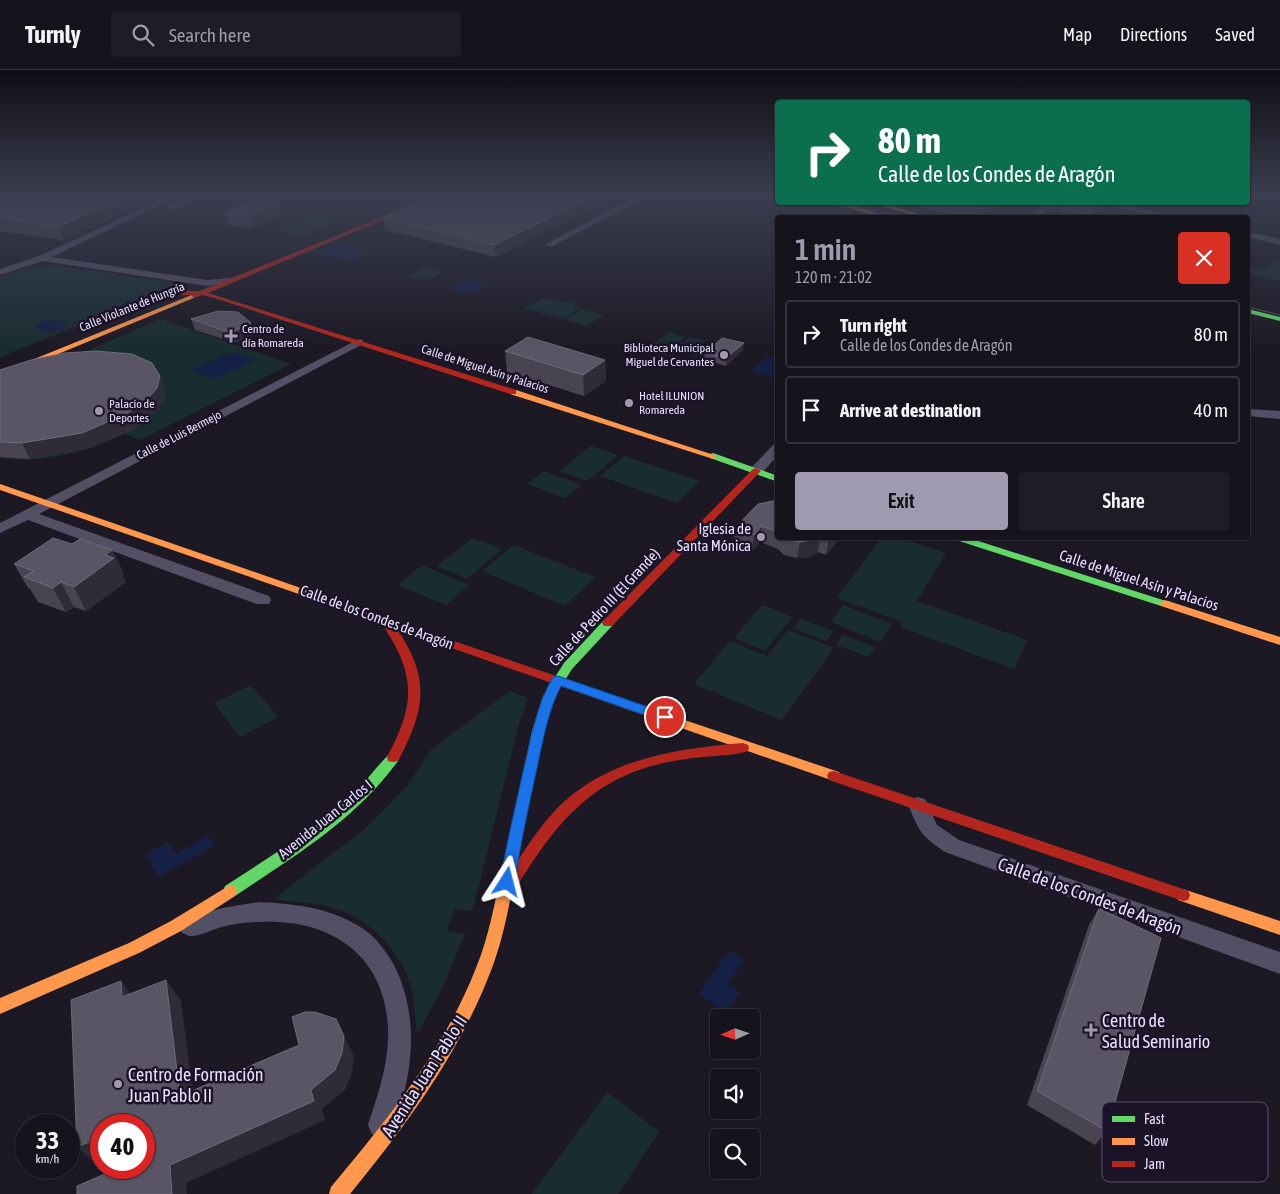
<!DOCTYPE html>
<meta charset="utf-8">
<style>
:root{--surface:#15131b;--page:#1e1c24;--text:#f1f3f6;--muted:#9d9ea3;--line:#34323a;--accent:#a09ab0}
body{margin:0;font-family:"Asap Condensed",sans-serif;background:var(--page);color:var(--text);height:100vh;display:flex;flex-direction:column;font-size:19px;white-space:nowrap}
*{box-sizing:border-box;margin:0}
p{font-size:16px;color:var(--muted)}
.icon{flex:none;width:28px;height:28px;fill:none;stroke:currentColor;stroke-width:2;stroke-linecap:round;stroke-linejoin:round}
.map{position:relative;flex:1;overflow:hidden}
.drawer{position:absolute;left:775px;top:145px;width:475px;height:325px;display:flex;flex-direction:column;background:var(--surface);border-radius:5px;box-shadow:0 1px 4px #0004,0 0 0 1px var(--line)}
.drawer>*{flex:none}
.top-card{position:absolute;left:775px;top:30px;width:475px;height:105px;border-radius:5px;box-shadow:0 1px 4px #0004,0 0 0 1px var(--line);background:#0b6e4f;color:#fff;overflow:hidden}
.needle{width:32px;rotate:267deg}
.buttons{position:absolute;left:710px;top:939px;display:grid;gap:10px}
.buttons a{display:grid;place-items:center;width:50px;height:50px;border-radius:5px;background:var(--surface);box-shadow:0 1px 4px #0004,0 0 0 1px var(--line);font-size:25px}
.speed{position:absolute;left:15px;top:1044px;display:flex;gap:10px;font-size:25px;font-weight:700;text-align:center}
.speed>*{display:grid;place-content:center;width:65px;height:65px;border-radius:50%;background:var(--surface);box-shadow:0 1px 4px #0004,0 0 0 1px var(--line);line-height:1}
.speed small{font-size:12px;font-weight:400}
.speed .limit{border:8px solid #d22;background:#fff;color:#111}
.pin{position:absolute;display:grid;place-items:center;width:42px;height:42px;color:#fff;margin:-21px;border:2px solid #fff;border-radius:50%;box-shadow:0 1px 5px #0007}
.me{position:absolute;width:55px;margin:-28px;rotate:9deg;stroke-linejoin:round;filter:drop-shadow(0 0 4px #0008)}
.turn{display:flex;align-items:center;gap:18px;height:105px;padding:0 20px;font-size:22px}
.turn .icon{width:65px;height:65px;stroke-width:2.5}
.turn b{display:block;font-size:35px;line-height:42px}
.round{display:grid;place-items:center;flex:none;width:52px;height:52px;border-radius:5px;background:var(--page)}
.headline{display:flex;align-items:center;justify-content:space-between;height:85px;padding:0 20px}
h1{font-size:30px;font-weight:600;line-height:38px;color:var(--accent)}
.button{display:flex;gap:10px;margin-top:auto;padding:10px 20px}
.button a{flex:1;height:58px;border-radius:5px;background:var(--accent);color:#111;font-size:20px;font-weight:600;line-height:58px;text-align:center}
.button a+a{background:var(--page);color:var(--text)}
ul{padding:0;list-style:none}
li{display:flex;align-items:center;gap:15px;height:68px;margin:0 10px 8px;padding:0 10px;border:2px solid var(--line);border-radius:5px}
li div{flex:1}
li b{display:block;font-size:19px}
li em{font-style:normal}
header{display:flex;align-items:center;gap:30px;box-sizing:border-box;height:70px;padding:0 25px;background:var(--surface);border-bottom:1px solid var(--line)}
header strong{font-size:24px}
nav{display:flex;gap:28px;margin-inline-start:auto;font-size:18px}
.search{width:350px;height:45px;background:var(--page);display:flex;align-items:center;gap:12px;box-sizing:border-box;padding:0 18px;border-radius:5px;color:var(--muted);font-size:19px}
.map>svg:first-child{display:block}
.green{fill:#192d31}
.water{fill:#152045}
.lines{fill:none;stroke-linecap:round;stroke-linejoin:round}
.street{fill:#534f64;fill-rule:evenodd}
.fast{fill:#63d668;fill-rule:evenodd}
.slow{fill:#ff974d;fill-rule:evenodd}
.jam{fill:#b3261e;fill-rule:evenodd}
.tram{stroke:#4d5a6b;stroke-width:1}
.wall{fill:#484452}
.shaded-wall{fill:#2f2c38}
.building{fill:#595564;stroke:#6f6a7c}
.route{fill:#1a73e8;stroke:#114b97}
.poi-dot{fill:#a09ab0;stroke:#1b1429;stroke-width:2}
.labels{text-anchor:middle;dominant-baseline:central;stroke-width:5;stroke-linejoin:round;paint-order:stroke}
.far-street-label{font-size:12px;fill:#e7e0fb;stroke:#1b1429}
.far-poi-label{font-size:12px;fill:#e7e0fb;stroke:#1b1429;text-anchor:start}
.poi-label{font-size:15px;fill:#e7e0fb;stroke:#1b1429;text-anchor:end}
.street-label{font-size:15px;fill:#e7e0fb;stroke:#1b1429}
.near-street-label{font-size:18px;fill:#e7e0fb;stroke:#1b1429}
.near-poi-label{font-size:18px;fill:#e7e0fb;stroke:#1b1429;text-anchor:start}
.key{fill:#1b1429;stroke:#585168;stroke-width:1}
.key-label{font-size:14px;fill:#e7e0fb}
</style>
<header>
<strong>Turnly</strong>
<div class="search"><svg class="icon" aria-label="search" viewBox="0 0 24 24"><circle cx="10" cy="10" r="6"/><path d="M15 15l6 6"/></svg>Search here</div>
<nav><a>Map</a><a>Directions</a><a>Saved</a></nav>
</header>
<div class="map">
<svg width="1280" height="1124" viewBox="0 0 1280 1124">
<rect width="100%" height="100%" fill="#1c1924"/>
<g class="green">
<polygon points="307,145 333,148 338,152 304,165 280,161"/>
<polygon points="1276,190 1280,191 1280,211 1248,203 1248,198 1262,201"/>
<polygon points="52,195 171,212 174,217 0,287 0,207 26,198 38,198"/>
<polygon points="423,197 444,202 425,211 418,209 425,205 416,209 407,207 422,199 404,206"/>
<polygon points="543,228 563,233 573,231 576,233 573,235 581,238 563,249 544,244 550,240 543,244 539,242 546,237 537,242 524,238"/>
<polygon points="583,239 604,245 586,256 565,250"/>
<path d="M161 249 291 294 140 370 124 364C87 382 41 394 0 388V318Z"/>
<polygon points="669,262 686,267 680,271 683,273 690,267 705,271 702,274 707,275 713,273 696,286 682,282 694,271 680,282 658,276 665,270 657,275 653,274"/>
<polygon points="591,376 618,385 587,411 559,401"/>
<polygon points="624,386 700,411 677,433 600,406"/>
<polygon points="544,401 582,415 565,428 527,414"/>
<polygon points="473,468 502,479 467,509 437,496"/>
<polygon points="881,468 900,468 946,483 917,531 1027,570 1014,599 900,557 903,552 837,528"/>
<polygon points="514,475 595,507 565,536 482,501"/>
<polygon points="422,495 469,515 446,535 398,515"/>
<polygon points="762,535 792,547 765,581 734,568"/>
<polygon points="843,535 892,554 880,572 831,552"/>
<polygon points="801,549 833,561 826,571 794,559"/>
<polygon points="788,560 834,578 782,650 694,614 730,571 767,586"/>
<polygon points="843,565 875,577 869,587 836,575"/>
<polygon points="251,615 278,647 240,667 214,633"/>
<path d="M510 621 528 628 519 654 477 823 472 841 454 839 447 861 465 864 442 919 418 962C414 949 415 934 412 921 402 879 368 847 327 836 315 832 282 832 275 828L367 757 407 716 431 680Z"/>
<polygon points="607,1022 659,1062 618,1124 532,1124"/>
</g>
<g class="water">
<polygon points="335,174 368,182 348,191 315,182"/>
<polygon points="467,209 488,214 470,224 449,218"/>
<path d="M59 250 64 252 66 258C57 262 42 262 35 257L41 251Z"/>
<polygon points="232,282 256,290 214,309 191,300"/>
<polygon points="767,287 777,290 777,308 751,301"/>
<polygon points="207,766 214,776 159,807 145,784 168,772 176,784"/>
<polygon points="729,880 744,889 728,914 740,922 726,943 699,924"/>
</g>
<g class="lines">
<g class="street">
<polygon points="171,125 181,125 52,187 207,210 230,208 233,209 233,213 207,216 43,191 0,205 0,199 39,186"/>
<polygon points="192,125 202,125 172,140 165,138"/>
<polygon points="639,125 649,125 551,177 544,175"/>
<polygon points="1050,132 1060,132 1037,148 1026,148"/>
<polygon points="1101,132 1117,132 1175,148 1159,148"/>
<polygon points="1248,162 1280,169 1280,175 1248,167"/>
<polygon points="359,269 363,270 363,274 39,444 269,526 271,530 269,534 257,534 28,450 0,463 0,453"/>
<polygon points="1248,339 1280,341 1280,349 1248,346"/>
<polygon points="778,373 778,385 761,404 751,404 749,401 751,398 774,374"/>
<path d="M918 727 925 729 937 755 959 770 1280 882V904L945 782C920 765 920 762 908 735L911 729Z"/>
<path d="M260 832C297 834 331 838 362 858 376 867 386 881 394 895 421 949 413 1010 390 1064L381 1068 372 1064 368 1055C377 1027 387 999 388 970 391 891 336 848 260 852 248 852 234 854 222 857 213 859 199 867 189 866 187 865 185 864 182 863L179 856 182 849C208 840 233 836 260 832Z"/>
</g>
<g class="fast">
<polygon points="1248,239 1280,247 1280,251 1248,243"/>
<polygon points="713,383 778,406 778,412 710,388 710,384"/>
<polygon points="955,468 969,468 1169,532 1170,534 1169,536 1161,536 956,470"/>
<polygon points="608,549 612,550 614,553 612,556 572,599 555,626 544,661 516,798 514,802 509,804 504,802 502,798 532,661 543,626 564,593 604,550"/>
<path d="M393 682 398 683 399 687 398 691C354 751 296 785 235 826L230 827 225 826 223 821 225 816C268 788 312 761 351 727 360 719 386 684 393 682Z"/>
</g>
<g class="slow">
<polygon points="831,132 841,132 889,147 881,148"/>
<polygon points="869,132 879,132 932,148 921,148"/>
<polygon points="194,224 196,225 196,227 0,308 0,303"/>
<polygon points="510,320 516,320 717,386 713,389 710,388 510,324"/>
<polygon points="0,414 324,526 325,528 324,530 316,530 0,420"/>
<polygon points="1165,530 1280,567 1280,575 1161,536 1160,534 1161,532"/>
<polygon points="619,628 839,702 841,706 839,710 834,711 615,635 613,632 615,629"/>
<path d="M509 792 514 794 516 798C510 832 504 866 492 898 460 983 407 1054 350 1124H329L331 1117C387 1050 444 980 476 898 489 866 495 832 502 798L504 794Z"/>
<polygon points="230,815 235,816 237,821 235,826 181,861 139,883 0,944 0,928 129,873 171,851"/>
<polygon points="1183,819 1280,851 1280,865 1178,830 1176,825 1178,820"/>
</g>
<g class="jam">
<polygon points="436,125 443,125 208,223 516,320 516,324 510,324 214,228 202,225 194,228 191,225 182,225 179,223 182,221 200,221"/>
<polygon points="756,398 761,401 759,403 612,556 604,556 602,553 604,550 753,399"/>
<path d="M320 525 623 629 625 632 623 635H615L397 559C431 609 425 640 398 691L393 692 388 691 387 687C416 633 416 605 382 554L316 530 315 528 316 526Z"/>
<path d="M743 673 748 675 749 678 748 681C737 685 725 685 714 686 699 687 683 689 668 692 593 707 556 753 518 815L513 817 508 815 506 811 508 807C521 785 535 763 552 744 601 689 674 679 743 673Z"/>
<polygon points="834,701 1183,819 1188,820 1190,825 1188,830 1183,831 829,710 827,706 829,702"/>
</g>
<g class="tram">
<polyline points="846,132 904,148"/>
<polyline points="1248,237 1280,245"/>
</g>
</g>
<g class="wall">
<polygon points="0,125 152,130 63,170 0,161"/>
<polygon points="619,125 496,187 385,160 383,148"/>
<polygon points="279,132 282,144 253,158 229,155 225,143"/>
<polygon points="903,132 1005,132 977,148 964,148"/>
<polygon points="1063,132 1110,132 1108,137 1090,147 1060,140"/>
<polygon points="191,249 254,264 235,273 195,260"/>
<polygon points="743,280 726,296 704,290 705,283"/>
<polygon points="505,281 605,290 606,311 584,326 507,302"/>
<polygon points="0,300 165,320 163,333 156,341 134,359 89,378 30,389 0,387"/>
<polygon points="778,430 778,468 840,468 826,485 818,482 809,487 797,488 784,485 778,479 760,472 752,481 734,475 735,458"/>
<polygon points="72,474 112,480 124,504 122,505 126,512 86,541 74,537 66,542 38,532 30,519 28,518 14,494"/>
<polygon points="1099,838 1107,1061 1095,1075 1027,1035 1089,855"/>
</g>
<g class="shaded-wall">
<polygon points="131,125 150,125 152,130 63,170 57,157"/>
<polygon points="596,125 619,125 496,187 494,175"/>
<polygon points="279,132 282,144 253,158 250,146"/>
<polygon points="985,132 1005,132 977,148 974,148 976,137"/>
<polygon points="1099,132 1110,132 1108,137 1090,147 1094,135"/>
<polygon points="251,253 254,264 235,273 231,263"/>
<polygon points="744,273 743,280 726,296 726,288"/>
<polygon points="605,290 606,311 584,326 583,305"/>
<polygon points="160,306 165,320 163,333 156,341 134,359 89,378 30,389 22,373"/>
<polygon points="762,456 760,472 752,481 754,465"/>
<polygon points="816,468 820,468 818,482 809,487 797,488 800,472"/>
<polygon points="829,468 840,468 826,485"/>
<polygon points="112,480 124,504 122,505 126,512 86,541 74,517 105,485"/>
<polygon points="61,512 74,537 66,542 53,518"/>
<polygon points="166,910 181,931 196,1045 180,1026"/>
<polygon points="121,911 137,932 122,927"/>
<polygon points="344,966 354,986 352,1003 345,1020 322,1039 325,1050 186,1113 187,1124 172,1124 170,1095 311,1020"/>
<polygon points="101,1067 101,1093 97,1095 77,1077"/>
</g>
<g class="building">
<polygon points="0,125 131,125 57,157 0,148"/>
<polygon points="439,125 596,125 494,175 383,148"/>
<polygon points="255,129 279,132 250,146 225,143"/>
<polygon points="956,132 985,132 976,137"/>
<polygon points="1081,132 1099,132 1094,135"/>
<polygon points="218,241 238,242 251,253 231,263 191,249"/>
<polygon points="528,267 605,290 583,305 505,281"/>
<polygon points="722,268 744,273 726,288 705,283"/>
<polygon points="96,281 132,284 152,293 160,306 157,318 150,326 128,343 82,363 22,373 0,372 0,300 31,290 65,283"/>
<polygon points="778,430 778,462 762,456 754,465 735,458 758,434"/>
<polygon points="53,468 72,474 80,469 112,480 105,485 114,488 74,517 61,512 53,518 24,507 34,501 14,494"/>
<polygon points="785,468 816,468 812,470 800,472 786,469"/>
<polygon points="1099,838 1161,868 1107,1061 1037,1021"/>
<polygon points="166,910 180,1026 299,975 292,947 305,942 315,942 336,949 344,966 342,983 335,1000 311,1020 314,1031 170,1095 172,1124 77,1124 77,1116 119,1098 144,1098 144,1055 131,1055 131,1053 127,1055 101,1055 101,1067 77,1077 71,930 121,911 122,927"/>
</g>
<linearGradient id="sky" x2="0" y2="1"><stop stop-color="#0f0e14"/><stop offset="0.44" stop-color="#3a3e50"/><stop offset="1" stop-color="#3a3e50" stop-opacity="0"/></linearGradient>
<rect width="1280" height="282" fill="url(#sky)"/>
<path class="route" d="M558 606 669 644 671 647 665 652 561 616C548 641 543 670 537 698 529 736 520 774 515 812L513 817 507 819 502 817 500 812C506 775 515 739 523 702 531 670 536 636 553 607Z"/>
<g class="poi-dot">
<path d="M228.5 258.5h5v5h5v5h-5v5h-5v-5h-5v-5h5z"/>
<circle cx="724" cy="285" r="5"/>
<circle cx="629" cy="333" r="5"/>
<circle cx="99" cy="341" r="5"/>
<circle cx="761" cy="467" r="5"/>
<path d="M1088.5 952.5h5v5h5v5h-5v5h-5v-5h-5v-5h5z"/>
<circle cx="118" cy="1014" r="5"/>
</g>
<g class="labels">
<g class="far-street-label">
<text transform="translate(132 237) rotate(-22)">Calle Violante de Hungría</text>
<text transform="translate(485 299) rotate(18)">Calle de Miguel Asín y Palacios</text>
<text transform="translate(179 365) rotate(-27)">Calle de Luis Bermejo</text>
</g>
<g class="far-poi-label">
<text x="242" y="259">Centro de<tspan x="242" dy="14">día Romareda</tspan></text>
<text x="714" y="278" text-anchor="end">Biblioteca Municipal<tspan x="714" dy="14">Miguel de Cervantes</tspan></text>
<text x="639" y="326">Hotel ILUNION<tspan x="639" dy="14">Romareda</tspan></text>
<text x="109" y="334">Palacio de<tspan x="109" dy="14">Deportes</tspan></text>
</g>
<g class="poi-label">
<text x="751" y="458">Iglesia de<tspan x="751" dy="17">Santa Mónica</tspan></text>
</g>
<g class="street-label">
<text transform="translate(1139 510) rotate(18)">Calle de Miguel Asín y Palacios</text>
<text transform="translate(604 537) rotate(-47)">Calle de Pedro III (El Grande)</text>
<text transform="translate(377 547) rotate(20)">Calle de los Condes de Aragón</text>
<text transform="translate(325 749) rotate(-39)">Avenida Juan Carlos I</text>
</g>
<g class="near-street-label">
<text transform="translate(1090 826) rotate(20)">Calle de los Condes de Aragón</text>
<text transform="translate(424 1006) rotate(-57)">Avenida Juan Pablo II</text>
</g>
<g class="near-poi-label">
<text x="1102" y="950">Centro de<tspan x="1102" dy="21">Salud Seminario</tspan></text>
<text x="128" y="1004">Centro de Formación<tspan x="128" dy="21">Juan Pablo II</tspan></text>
</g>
</g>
<rect x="1102" y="1032" width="166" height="80" rx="8" class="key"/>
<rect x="1112" y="1046" width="23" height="6" fill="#63d668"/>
<rect x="1112" y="1068" width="23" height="7" fill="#ff974d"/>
<rect x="1112" y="1091" width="23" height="6" fill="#b3261e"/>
<g class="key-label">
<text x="1144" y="1054">Fast</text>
<text x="1144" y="1076">Slow</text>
<text x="1144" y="1099">Jam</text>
</g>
</svg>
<div class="buttons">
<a><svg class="needle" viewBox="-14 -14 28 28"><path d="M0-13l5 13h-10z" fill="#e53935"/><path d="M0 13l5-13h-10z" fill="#9d9ea3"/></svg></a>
<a><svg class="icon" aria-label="sound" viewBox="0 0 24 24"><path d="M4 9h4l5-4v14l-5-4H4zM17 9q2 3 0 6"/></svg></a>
<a><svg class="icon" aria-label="search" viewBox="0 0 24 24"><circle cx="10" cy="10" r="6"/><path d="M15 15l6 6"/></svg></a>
</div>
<div class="speed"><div>33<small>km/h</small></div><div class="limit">40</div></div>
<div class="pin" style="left:665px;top:647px;background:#d93025"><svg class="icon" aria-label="arrive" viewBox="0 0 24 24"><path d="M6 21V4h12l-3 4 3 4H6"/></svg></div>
<svg class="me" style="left:507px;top:812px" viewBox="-20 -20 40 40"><path d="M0-17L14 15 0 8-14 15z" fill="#1a73e8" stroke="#fff" stroke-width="4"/></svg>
<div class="top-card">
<div class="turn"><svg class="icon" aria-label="right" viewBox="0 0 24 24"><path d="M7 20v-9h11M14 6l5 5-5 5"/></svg><div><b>80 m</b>Calle de los Condes de Aragón</div></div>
</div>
<section class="drawer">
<div class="headline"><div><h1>1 min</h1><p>120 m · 21:02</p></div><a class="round" style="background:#d93025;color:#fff"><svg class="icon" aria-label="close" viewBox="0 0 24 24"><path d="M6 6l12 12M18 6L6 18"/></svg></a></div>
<ul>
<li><svg class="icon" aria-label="right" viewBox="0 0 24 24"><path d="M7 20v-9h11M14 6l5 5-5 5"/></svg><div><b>Turn right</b><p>Calle de los Condes de Aragón</p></div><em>80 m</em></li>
<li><svg class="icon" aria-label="arrive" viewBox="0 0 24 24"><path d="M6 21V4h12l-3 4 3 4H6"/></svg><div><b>Arrive at destination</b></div><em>40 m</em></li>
</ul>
<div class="button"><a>Exit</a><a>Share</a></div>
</section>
</div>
